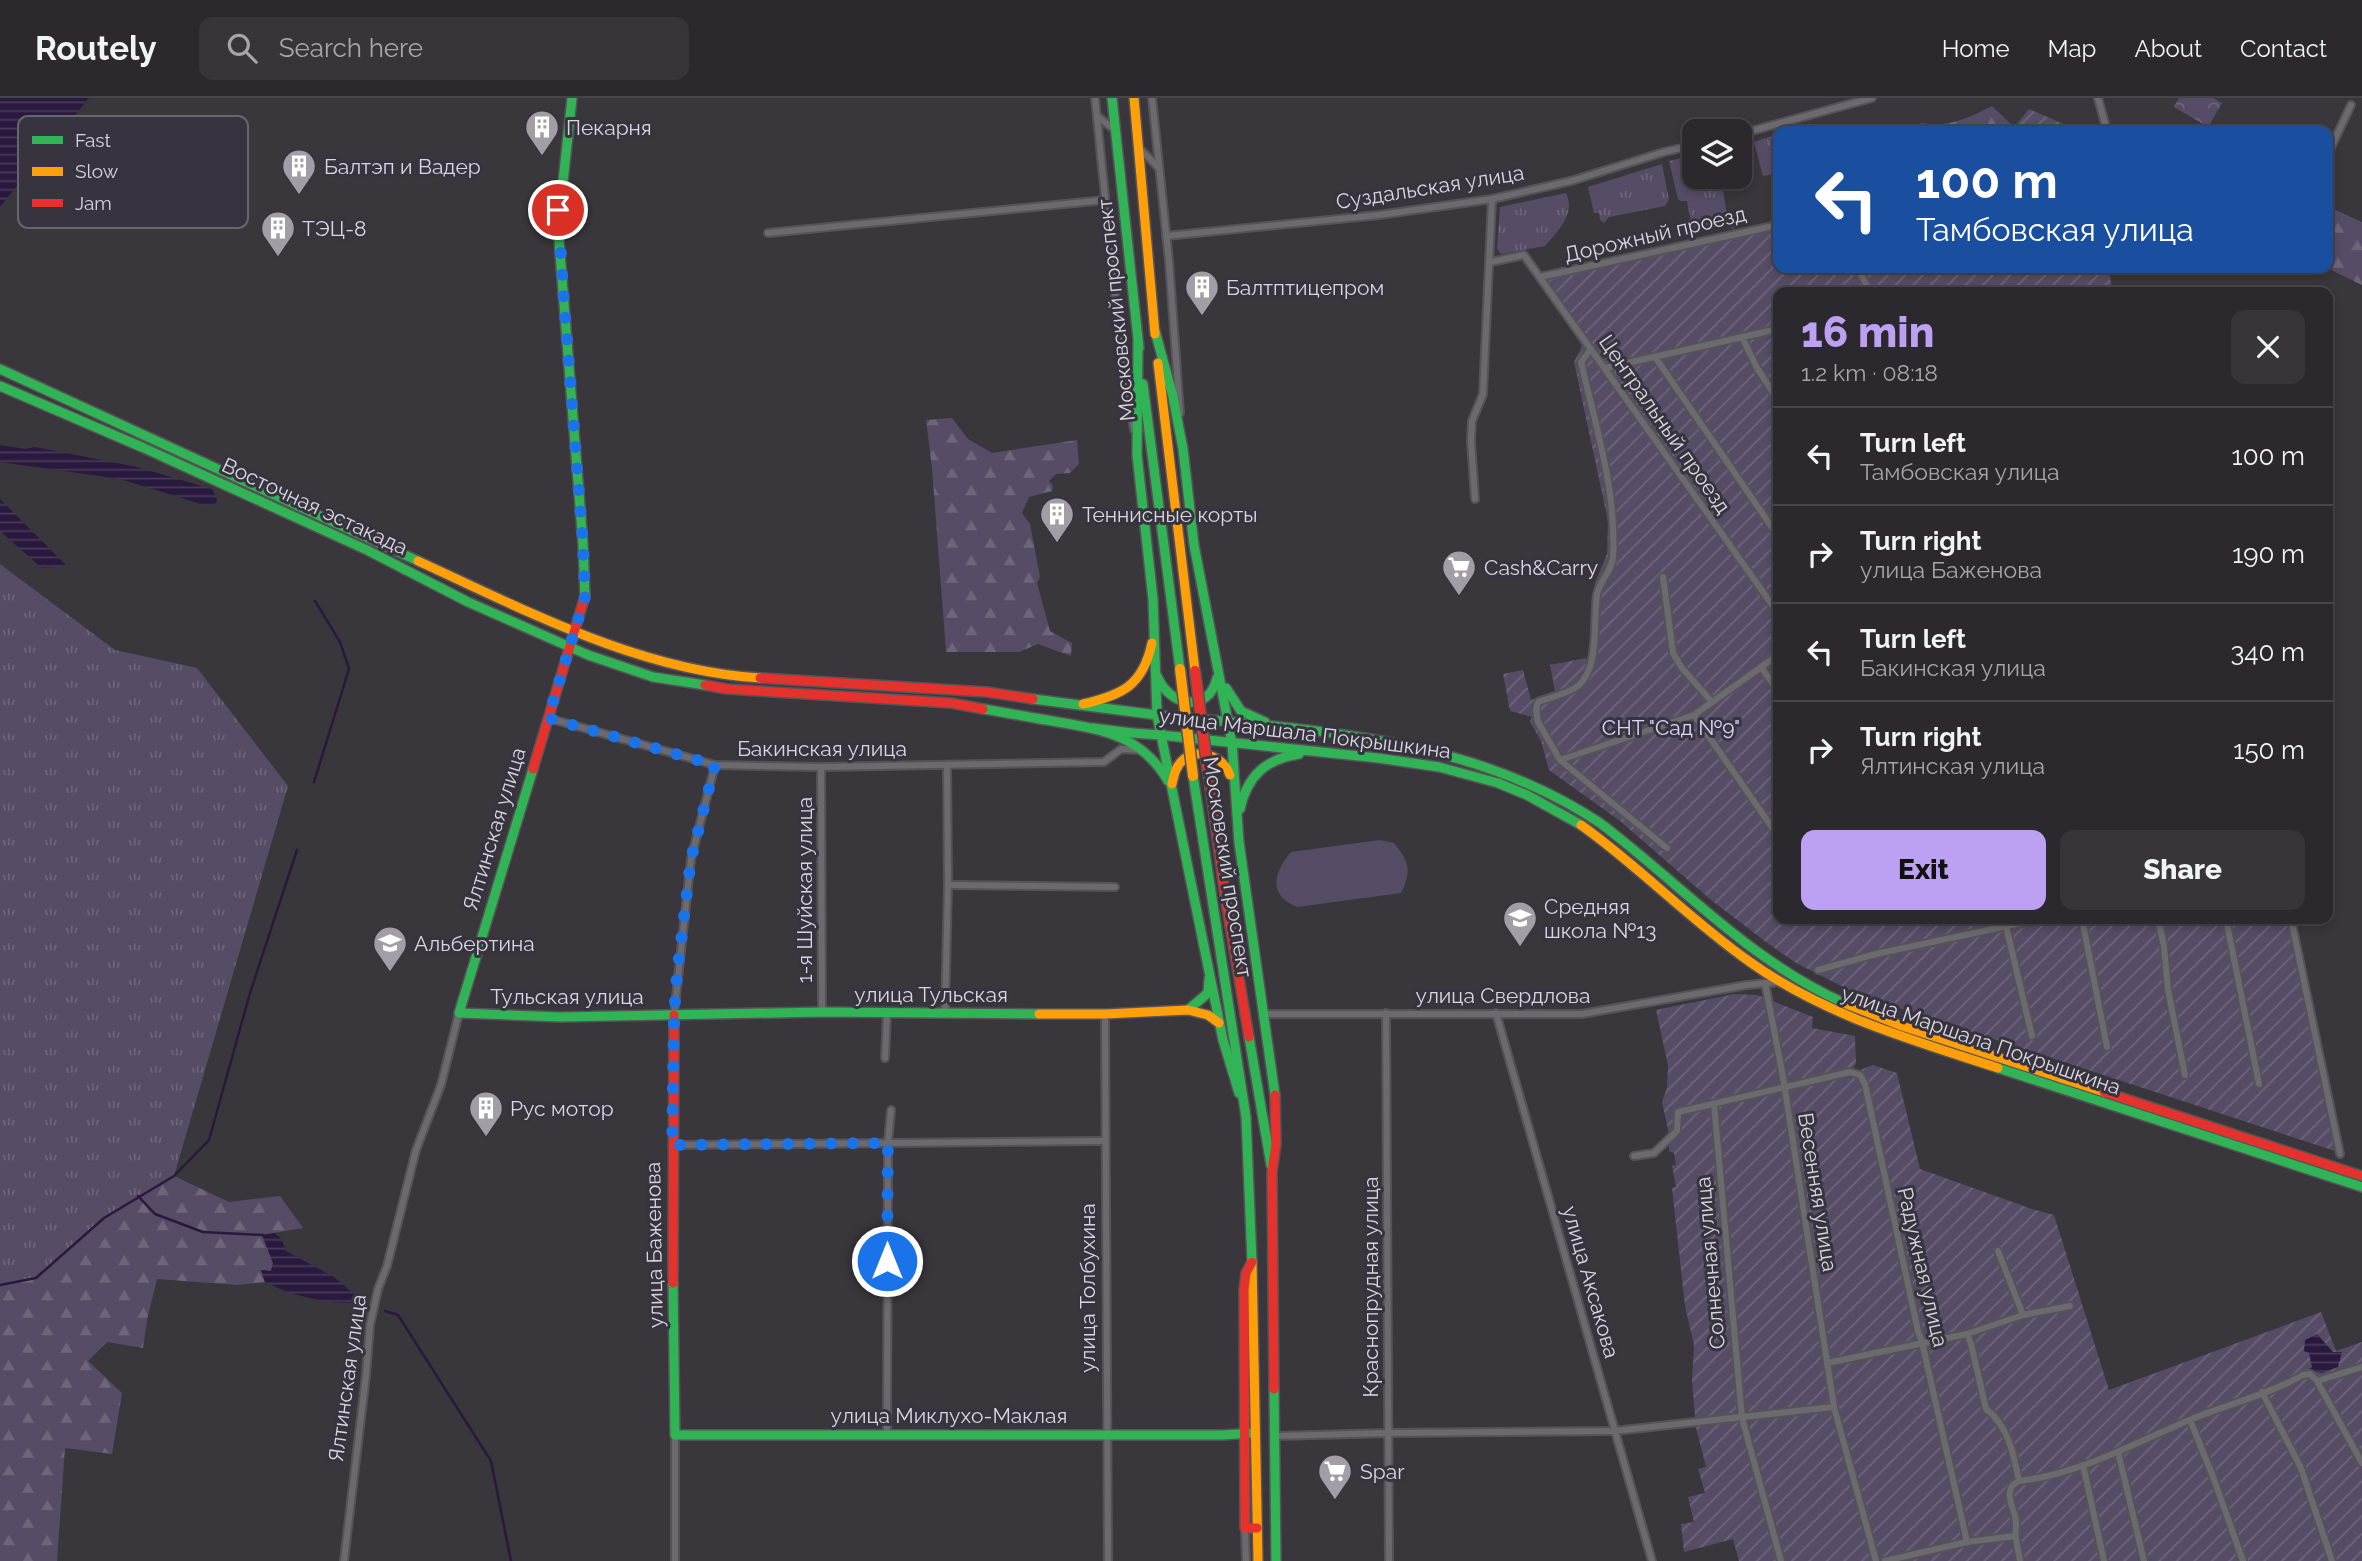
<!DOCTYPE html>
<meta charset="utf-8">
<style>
:root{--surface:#2b292d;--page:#373539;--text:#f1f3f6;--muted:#a6a6aa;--line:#474549;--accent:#bca0f2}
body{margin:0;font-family:Raleway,sans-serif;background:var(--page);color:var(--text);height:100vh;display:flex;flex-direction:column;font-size:26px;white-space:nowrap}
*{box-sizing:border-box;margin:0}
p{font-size:23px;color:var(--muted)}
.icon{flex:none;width:38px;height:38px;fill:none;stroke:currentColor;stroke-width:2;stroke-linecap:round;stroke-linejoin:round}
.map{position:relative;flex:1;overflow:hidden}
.details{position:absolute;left:1773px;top:189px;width:560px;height:637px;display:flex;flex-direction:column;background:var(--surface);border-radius:14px;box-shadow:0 4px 10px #0003,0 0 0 2px var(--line)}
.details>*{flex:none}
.hud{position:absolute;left:1773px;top:28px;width:560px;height:147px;border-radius:14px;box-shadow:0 4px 10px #0003,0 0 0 2px var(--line);background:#1a4fa0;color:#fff;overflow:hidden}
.controls{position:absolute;left:1682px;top:21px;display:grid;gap:14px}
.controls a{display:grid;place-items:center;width:70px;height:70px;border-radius:14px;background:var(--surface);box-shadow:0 4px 10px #0003,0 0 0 2px var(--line);font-size:35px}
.pin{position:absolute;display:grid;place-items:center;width:60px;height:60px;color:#fff;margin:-30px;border:4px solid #fff;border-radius:50%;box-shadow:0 2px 7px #0007}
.me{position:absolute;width:77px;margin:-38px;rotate:0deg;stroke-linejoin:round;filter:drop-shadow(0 0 5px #0008)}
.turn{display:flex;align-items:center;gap:24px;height:147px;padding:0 28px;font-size:32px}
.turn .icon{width:91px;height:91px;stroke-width:2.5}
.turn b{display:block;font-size:49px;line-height:60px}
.round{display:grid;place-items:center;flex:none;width:74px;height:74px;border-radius:14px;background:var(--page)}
.overview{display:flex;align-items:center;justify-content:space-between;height:119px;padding:0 28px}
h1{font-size:42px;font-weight:800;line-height:52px;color:var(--accent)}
.cta{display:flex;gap:14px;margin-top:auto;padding:14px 28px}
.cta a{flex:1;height:80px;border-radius:14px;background:var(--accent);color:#111;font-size:28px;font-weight:800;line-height:80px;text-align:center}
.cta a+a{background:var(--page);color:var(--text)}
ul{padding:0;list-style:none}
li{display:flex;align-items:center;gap:21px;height:98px;padding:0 28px;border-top:2px solid var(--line)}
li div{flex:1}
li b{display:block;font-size:26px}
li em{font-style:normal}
header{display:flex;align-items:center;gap:42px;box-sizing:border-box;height:98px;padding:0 35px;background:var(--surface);border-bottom:2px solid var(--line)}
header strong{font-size:33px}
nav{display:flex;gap:38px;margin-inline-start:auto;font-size:24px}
.search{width:490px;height:63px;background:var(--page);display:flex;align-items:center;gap:18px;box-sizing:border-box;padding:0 24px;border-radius:14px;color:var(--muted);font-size:26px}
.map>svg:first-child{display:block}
.grass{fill:url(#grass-tufts)}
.forest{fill:url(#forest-firs)}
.park{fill:url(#park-crowns)}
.garden{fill:url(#garden-furrows)}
.pitch{fill:#564c66}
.water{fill:url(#water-rules)}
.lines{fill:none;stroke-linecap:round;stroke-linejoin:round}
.stream{stroke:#2a193e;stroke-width:2.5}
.street-casing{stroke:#565358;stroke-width:10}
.fast-casing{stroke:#565358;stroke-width:12}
.slow-casing{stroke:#565358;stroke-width:12}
.jam-casing{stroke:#565358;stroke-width:12}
.street{stroke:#6c6a6e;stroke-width:6}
.fast{stroke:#30b455;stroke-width:9}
.slow{stroke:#ff9f0a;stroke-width:9}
.jam{stroke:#e5322d;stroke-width:9}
.slow-bridge-casing{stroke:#565358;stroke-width:13;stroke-linecap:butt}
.jam-bridge-casing{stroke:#565358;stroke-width:13;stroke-linecap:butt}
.slow-bridge{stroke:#ff9f0a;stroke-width:10}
.jam-bridge{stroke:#e5322d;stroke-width:10}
.route{stroke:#1a73e8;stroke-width:12;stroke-dasharray:0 21.6}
.labels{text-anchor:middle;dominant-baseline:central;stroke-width:6;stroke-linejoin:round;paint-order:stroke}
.poi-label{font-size:21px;fill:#d9d6dd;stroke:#38343f;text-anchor:start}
.street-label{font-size:21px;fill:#d9d6dd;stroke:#38343f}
.park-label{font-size:21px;fill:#e1d1fd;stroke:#38343f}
.key{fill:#38343f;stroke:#68656e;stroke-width:2}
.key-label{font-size:19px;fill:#d9d6dd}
</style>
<header>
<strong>Routely</strong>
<div class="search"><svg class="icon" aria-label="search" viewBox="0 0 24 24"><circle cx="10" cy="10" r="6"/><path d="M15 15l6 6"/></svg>Search here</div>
<nav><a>Home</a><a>Map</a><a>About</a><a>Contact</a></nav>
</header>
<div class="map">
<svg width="2362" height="1463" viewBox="0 0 2362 1463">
<defs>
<pattern id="grass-tufts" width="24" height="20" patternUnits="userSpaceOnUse" patternTransform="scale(1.75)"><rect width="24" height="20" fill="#564c66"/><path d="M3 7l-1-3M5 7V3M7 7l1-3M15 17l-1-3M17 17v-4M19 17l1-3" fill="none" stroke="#6e657b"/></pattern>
<pattern id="forest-firs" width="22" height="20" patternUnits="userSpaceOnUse" patternTransform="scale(1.75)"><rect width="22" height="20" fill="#564c66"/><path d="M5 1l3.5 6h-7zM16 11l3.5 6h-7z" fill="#6e657b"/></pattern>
<pattern id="park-crowns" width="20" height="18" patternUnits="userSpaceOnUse" patternTransform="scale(1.75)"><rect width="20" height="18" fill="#564c66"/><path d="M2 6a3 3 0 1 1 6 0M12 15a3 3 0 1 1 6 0" fill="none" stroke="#6e657b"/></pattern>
<pattern id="garden-furrows" width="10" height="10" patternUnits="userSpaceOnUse" patternTransform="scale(1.75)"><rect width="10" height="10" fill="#564c66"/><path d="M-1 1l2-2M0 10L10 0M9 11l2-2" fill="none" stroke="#6e657b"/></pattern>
<pattern id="water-rules" width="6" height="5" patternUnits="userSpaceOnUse" patternTransform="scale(1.75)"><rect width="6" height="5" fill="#2a193e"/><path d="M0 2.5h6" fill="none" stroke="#483a59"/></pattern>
</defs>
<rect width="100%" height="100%" fill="#39373c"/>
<g class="grass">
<polygon points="1778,36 1778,75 1763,78 1754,44"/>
<polygon points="1694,57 1694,79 1739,79 1722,84 1728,126 1733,126 1734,132 1726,126 1693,135 1687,103 1681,103 1678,101 1669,63"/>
<polygon points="1662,66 1669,102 1665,108 1609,119 1604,125 1600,122 1599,115 1594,115 1588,89"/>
<path d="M1566 95C1576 115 1558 133 1545 148L1501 156 1497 151 1500 109Z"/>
<polygon points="0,466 115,552 197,570 288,688 174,1078 104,1120 36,1180 0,1187"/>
</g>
<g class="forest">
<path d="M1992 8 2012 27 2006 33H1908L1922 25C1948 30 1969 20 1992 8Z"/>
<polygon points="2331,110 2362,124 2362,187 2327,170 2328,118"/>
<polygon points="952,320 968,341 992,355 1077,342 1079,366 1070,375 1056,376 1049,383 1053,388 1052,393 1029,399 1022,415 1030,426 1040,479 1037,485 1050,533 1072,545 1071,558 1038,546 1019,554 946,554 932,370 926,322"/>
<polygon points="174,1078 229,1104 280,1098 303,1130 262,1137 273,1165 271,1173 261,1172 265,1184 237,1187 157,1181 147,1222 143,1250 107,1244 88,1263 122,1295 112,1356 65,1350 57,1463 0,1463 0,1187 36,1180 104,1120"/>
</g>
<polygon class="park" points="2179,0 2213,0 2222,5 2208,29 2174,9"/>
<g class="garden">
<polygon points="2029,11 2073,30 2074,33 2011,33"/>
<polygon points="1778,126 1778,170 2108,170 2113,194 1778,194 1778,821 2291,821 2338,1054 1859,897 1796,865 1766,844 1711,802 1620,723 1549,672 1541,643 1530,624 1532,619 1510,613 1503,576 1523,572 1531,602 1555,593 1550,567 1586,560 1587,562 1589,557 1595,485 1607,456 1608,423 1574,264 1582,248 1544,181"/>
<polygon points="1734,896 1757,897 1813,919 1812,930 1855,938 1856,966 1853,969 1855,974 1873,967 1897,975 1920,1071 2032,1111 2054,1117 2109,1292 2321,1214 2336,1253 2362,1244 2362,1463 1739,1463 1733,1441 1684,1454 1681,1426 1694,1424 1688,1399 1705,1395 1698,1371 1706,1369 1696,1330 1692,1283 1694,1247 1685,1208 1672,1090 1676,1089 1672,1067 1676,1067 1674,1055 1669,1053 1669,1036 1662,1004 1667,990 1668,967 1656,912"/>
</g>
<path class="pitch" d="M1380 742 1394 745C1409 764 1412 772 1401 795L1297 809C1267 797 1274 774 1291 754Z"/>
<g class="water">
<polygon points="0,0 89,0 0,109"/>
<polygon points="0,347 25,351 35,349 137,369 212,391 217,401 216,405 207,408 120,381 0,364"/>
<polygon points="0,401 67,468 42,470 0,433"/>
<path d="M274 1135 281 1140 286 1153 334 1179 363 1204C337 1209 289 1197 265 1184L261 1172 271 1173 273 1165 262 1137Z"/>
<polygon points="2317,1236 2333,1254 2342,1254 2338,1269 2322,1275 2308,1272 2312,1269 2309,1255 2304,1253 2305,1242"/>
</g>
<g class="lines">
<g class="stream">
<polyline points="314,684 349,571 340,544 315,503"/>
<polyline points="138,1098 155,1116 203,1134 263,1137"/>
<polyline points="0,1187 36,1180 104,1120 174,1078 209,1042 250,895 297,752"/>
<polyline points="385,1213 398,1217 491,1363 511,1463"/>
</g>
<g class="street-casing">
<g id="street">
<polyline points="1095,0 1116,206 1134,332"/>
<polyline points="1152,0 1169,163 1180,315"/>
<polyline points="2098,0 2107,33"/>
<polyline points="1097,18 1115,32"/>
<polyline points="1740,36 1872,0"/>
<polyline points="1140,51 1159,70"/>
<polyline points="2328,56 2351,7"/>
<polyline points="768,135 1105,102"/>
<polyline points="1166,138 1379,117 1492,101 1571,83 1664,54 1694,47"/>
<polyline points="1491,164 1524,157 1778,515"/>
<polyline points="1858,170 1870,194"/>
<polyline points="1540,179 1778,127"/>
<polyline points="1742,239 1757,270 1778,302"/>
<path d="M1591 251 1581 264C1595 325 1617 395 1613 458 1613 472 1599 483 1597 497 1593 522 1600 570 1578 588 1568 596 1550 599 1538 604L1536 612 1538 624 1560 662 1667 750"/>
<polyline points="1655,259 1778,438"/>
<polyline points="1605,270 1778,231"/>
<polyline points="1475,401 1471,343 1472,323 1483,296 1492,101"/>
<polyline points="1663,479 1673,555 1682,570 1712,604"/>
<polyline points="1761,569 1778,593"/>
<polyline points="1694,617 1778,738"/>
<polyline points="548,620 715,667 821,669 1104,664 1121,651 1140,652"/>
<polyline points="1560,662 1694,617 1778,557"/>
<polyline points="821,669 822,914"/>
<polyline points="948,787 1115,789"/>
<polyline points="2082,821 2107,949"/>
<polyline points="2158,821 2164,848 2168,892 2185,977"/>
<polyline points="2226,821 2259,986"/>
<polyline points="2291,821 2340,1056"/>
<polyline points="2006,828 2032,938"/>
<polyline points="1818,872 1876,856 2040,821"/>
<polyline points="1765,885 1783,979 1834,1309 1876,1463"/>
<polyline points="945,915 948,787 947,667"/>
<polyline points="1386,915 1389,1463"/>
<polyline points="1496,915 1652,1463"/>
<polyline points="1105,916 1108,1463"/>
<polyline points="1265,916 1582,916 1747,887 1778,884"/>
<polyline points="674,917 691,761 715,667"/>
<polyline points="885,960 887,915"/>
<polyline points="1714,1006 1742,1320 1781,1463"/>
<polyline points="672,1047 1105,1043"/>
<polyline points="1634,1058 1654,1055 1677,1033 1678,1014 1850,974 1860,977 1865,986 1918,1233 1922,1244 1967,1444"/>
<polyline points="1998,1153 2023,1217"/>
<path d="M1967 1236 1971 1246 1986 1311C2008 1327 2014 1357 2019 1383"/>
<polyline points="1827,1265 1967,1236 2023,1217 2070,1208"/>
<polyline points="2317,1283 2362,1365"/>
<polyline points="2262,1294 2301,1370 2332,1463"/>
<polyline points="2190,1322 2212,1376 2243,1463"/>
<polyline points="887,1336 888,1045 891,1012"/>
<polyline points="675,1337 675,1463"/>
<polyline points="1276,1338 1389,1335 1614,1333 1834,1309"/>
<polyline points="2118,1354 2144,1463"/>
<polyline points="2083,1367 2104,1463"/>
<path d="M2019 1383C2081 1376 2136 1344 2192 1321 2229 1306 2269 1296 2303 1277L2310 1276 2317 1283 2362 1269"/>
<path d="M2019 1383C2001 1391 2014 1409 2016 1423 2016 1429 2015 1435 2016 1440 2017 1448 2019 1456 2020 1463"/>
<polyline points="1245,1430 1246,1463"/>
<polyline points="344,1463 366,1277 370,1227 378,1191 387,1168 416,1052 441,987 459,915"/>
<polyline points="1885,1463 1967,1444 2015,1438"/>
</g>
</g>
<g class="fast-casing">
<g id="fast">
<polyline points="572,0 558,130 583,446 585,498"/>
<polyline points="1112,0 1139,250"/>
<polyline points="1155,233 1173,299 1183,351 1194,447 1232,645 1239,744 1275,997"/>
<polyline points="1138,244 1137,357 1153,501 1157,617 1223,942 1239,995"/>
<polyline points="0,271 418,463"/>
<polyline points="1143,286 1180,571"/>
<polyline points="0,288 144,350 367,452 468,504 588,557 653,579 705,587"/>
<path d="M1157 578C1169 608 1208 617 1217 580"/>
<polyline points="1226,590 1241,613 1265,624"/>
<polyline points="1033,601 1157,617"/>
<path d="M983 611C1008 615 1033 620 1058 624 1105 632 1143 639 1168 683"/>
<path d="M1157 617C1309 632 1468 637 1600 725 1682 787 1748 862 1844 905"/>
<polyline points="1093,630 1132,635"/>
<polyline points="1132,635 1160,637"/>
<polyline points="1160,637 1378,660 1439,669 1498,685 1527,697 1581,727"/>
<polyline points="533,671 459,915 561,919 822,914 1039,916"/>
<polyline points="1193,678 1246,1019 1252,1164"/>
<path d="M1240 711C1247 678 1266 661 1299 656"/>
<polyline points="1188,912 1208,895 1209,881"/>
<polyline points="1249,939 1271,1067"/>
<polyline points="1998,970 2362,1089"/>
<polyline points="673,1185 675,1337 1223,1337 1254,1335"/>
<polyline points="1274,1291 1276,1463"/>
</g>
</g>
<g class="slow-casing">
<g id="slow">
<polyline points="1134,0 1155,236"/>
<polyline points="1158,265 1195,573"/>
<path d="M418 463C525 512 640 573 760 580"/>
<path d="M1083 606C1123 597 1143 587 1152 545"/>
<path d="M1172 686C1174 677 1176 667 1184 661 1201 649 1224 660 1230 677"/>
<path d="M1581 727C1640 769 1690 822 1750 864 1824 917 1912 942 1998 970"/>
<polyline points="1844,905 1902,928 2104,994"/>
<polyline points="1039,916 1105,916 1188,912 1208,917 1219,925"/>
<polyline points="1252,1164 1258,1463"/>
</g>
</g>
<g class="jam-casing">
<g id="jam">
<polyline points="760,580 987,594 1033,601"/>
<polyline points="705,587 727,591 951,605 983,611"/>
<polyline points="533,671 585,498"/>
<polyline points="1208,674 1225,797 1249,939"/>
<polyline points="2104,994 2362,1078"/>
<polyline points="1252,1164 1246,1175 1244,1192 1245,1430 1257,1430"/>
<polyline points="673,1185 674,917"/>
<polyline points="1274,1291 1272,1074 1276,1046 1275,997"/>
</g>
</g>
<use href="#street" class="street"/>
<use href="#fast" class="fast"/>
<use href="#slow" class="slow"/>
<use href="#jam" class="jam"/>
<g class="slow-bridge-casing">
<polyline id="slow-bridge" points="1180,571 1193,678"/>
</g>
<g class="jam-bridge-casing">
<polyline id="jam-bridge" points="1195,573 1208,674"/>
</g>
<use href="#slow-bridge" class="slow-bridge"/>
<use href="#jam-bridge" class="jam-bridge"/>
</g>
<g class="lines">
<polyline class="route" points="558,112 564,204 583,446 585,499 548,620 715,667 691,761 677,876 674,917 672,1047 888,1045 887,1163"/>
</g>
<defs>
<g id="building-pin" transform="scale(1.75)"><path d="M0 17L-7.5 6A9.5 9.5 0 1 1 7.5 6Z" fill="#a19ea5" stroke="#38343f"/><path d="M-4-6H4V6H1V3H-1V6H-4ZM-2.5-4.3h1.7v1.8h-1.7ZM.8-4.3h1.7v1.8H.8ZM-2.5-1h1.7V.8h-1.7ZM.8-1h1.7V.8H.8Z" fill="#fff"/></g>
<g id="supermarket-pin" transform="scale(1.75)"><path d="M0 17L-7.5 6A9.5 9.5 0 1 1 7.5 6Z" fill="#a19ea5" stroke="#38343f"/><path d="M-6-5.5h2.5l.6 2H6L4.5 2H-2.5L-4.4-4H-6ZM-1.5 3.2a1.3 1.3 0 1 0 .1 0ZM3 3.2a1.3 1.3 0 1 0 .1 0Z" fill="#fff"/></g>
<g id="school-pin" transform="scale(1.75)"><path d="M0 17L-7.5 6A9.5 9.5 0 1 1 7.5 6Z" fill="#a19ea5" stroke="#38343f"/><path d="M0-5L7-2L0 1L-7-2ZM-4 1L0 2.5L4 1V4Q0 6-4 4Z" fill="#fff"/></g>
</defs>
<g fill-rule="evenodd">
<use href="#building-pin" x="542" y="29"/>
<use href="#building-pin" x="299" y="68"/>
<use href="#building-pin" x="278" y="130"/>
<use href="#building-pin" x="1202" y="189"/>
<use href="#building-pin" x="1057" y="416"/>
<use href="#supermarket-pin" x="1459" y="469"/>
<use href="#school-pin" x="1520" y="820"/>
<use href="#school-pin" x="390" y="845"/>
<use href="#building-pin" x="486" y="1010"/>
<use href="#supermarket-pin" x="1335" y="1373"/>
</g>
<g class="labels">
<g class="poi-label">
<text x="566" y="29">Пекарня</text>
<text x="324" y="68">Балтэп и Вадер</text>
<text x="302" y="130">ТЭЦ-8</text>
<text x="1226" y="189">Балтптицепром</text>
<text x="1082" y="416">Теннисные корты</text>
<text x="1484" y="469">Cash&amp;Carry</text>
<text x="1544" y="808">Средняя<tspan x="1544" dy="24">школа №13</tspan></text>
<text x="414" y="845">Альбертина</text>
<text x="510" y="1010">Рус мотор</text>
<text x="1360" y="1373">Spar</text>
</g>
<g class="street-label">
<text transform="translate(1430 89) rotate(-9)">Суздальская улица</text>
<text transform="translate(1655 136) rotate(-13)">Дорожный проезд</text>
<text transform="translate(1116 212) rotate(-96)">Московский проспект</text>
<text transform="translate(1665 326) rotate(55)">Центральный проезд</text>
<text transform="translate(315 408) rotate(25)">Восточная эстакада</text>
<text transform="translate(1305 635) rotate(7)">улица Маршала Покрышкина</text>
<text x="822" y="650">Бакинская улица</text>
<text transform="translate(494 731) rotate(-73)">Ялтинская улица</text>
<text transform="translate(1228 769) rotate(81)">Московский проспект</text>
<text transform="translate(804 792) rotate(-90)">1-я Шуйская улица</text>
<text x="931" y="896">улица Тульская</text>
<text x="1503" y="897">улица Свердлова</text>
<text x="567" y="898">Тульская улица</text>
<text transform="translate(1981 942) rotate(19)">улица Маршала Покрышкина</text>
<text transform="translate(1818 1094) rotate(81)">Весенняя улица</text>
<text transform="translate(654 1147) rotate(-91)">улица Баженова</text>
<text transform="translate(1710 1165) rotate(-95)">Солнечная улица</text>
<text transform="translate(1923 1169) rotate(77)">Радужная улица</text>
<text transform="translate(1591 1184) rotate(74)">улица Аксакова</text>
<text transform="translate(1370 1189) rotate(-90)">Краснопрудная улица</text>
<text transform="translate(1087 1190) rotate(-90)">улица Толбухина</text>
<text transform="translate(347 1280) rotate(-82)">Ялтинская улица</text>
<text x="949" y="1317">улица Миклухо-Маклая</text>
</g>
<g class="park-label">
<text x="1671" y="629">СНТ "Сад №9"</text>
</g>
</g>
<rect x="18" y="18" width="230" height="112" rx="10" class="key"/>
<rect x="32" y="38" width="31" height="8" fill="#30b455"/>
<rect x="32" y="69" width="31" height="9" fill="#ff9f0a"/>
<rect x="32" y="101" width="31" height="8" fill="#e5322d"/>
<g class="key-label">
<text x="75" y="49">Fast</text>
<text x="75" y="80">Slow</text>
<text x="75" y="112">Jam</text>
</g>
</svg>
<div class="controls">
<a><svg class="icon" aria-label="layers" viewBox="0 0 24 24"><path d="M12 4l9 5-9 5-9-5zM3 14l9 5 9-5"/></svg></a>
</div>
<div class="pin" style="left:558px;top:112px;background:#d93025"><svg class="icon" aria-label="arrive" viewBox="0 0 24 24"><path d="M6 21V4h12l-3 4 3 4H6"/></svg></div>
<svg class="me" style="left:887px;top:1163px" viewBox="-20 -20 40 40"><circle r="17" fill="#1a73e8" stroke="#fff" stroke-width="3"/><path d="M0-11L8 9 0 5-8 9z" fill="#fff"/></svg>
<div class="hud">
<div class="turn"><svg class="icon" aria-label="left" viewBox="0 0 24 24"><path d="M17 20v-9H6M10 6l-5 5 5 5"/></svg><div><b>100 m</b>Тамбовская улица</div></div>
</div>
<section class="details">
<div class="overview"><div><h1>16 min</h1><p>1.2 km · 08:18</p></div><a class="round"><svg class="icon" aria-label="close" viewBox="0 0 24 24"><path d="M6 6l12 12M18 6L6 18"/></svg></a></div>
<ul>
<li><svg class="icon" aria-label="left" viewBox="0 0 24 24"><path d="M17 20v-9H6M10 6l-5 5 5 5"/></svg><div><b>Turn left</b><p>Тамбовская улица</p></div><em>100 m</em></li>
<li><svg class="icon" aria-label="right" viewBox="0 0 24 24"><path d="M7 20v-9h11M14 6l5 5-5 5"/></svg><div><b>Turn right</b><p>улица Баженова</p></div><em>190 m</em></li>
<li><svg class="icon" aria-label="left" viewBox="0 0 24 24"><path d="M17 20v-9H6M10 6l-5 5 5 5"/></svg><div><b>Turn left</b><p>Бакинская улица</p></div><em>340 m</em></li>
<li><svg class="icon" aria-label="right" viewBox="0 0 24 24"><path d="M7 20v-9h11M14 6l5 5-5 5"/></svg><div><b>Turn right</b><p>Ялтинская улица</p></div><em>150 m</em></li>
</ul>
<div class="cta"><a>Exit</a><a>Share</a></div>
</section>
</div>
